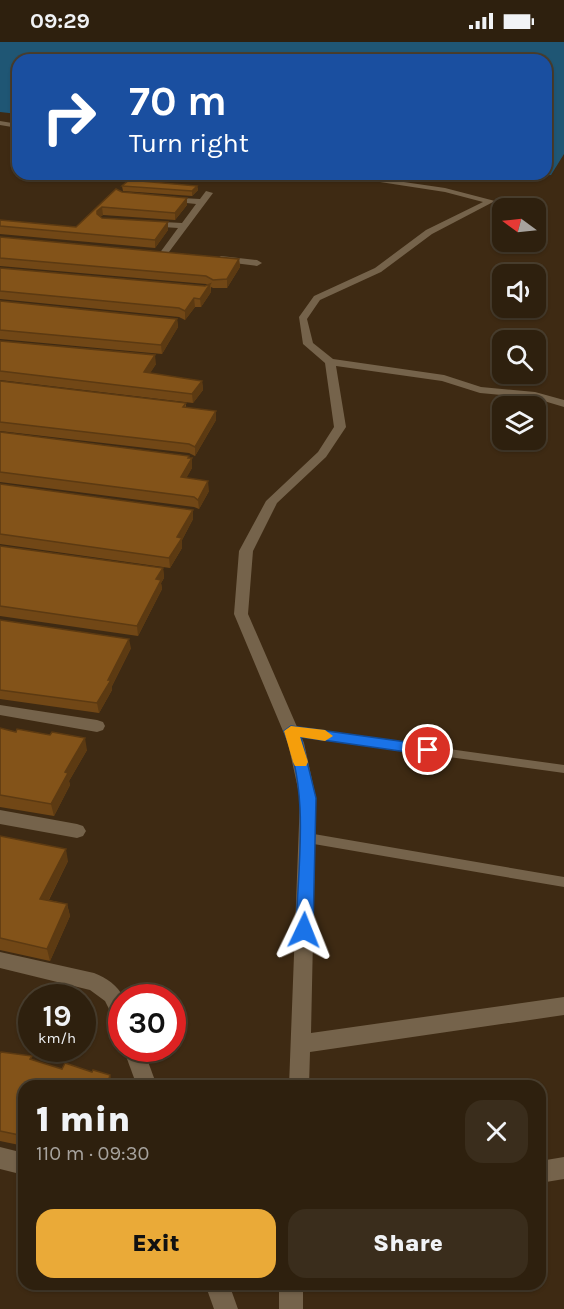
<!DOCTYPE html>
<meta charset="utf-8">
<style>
:root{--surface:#2e200e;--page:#3a2d1c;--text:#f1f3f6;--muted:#a7a39e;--line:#493e2e;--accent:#eaaa38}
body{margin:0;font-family:Karla,sans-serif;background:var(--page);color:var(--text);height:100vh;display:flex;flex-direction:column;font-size:22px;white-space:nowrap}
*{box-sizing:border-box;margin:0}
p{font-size:20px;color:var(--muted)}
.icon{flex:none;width:33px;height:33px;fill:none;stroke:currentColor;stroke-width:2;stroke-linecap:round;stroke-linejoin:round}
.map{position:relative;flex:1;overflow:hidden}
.side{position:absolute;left:18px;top:1038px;width:528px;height:210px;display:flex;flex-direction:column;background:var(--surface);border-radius:18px;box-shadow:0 2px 4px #0004,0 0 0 2px var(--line)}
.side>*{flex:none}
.banner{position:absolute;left:12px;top:12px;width:540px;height:126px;border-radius:18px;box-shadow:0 2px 4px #0004,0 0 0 2px var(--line);background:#1a4fa0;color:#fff;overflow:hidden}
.needle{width:39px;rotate:285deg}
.fabs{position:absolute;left:492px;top:156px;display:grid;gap:12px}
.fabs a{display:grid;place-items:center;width:54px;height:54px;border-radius:12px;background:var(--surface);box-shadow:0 2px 4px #0004,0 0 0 2px var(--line);font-size:30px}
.speed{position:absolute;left:18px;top:942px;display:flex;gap:12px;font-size:30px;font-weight:700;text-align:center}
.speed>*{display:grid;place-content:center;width:78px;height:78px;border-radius:50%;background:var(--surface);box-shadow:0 2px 4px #0004,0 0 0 2px var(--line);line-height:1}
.speed small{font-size:15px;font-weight:400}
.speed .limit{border:9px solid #d22;background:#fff;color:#111}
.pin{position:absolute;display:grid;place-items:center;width:51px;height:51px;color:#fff;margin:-26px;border:3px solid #fff;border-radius:50%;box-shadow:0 2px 6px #0007}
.me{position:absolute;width:66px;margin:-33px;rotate:2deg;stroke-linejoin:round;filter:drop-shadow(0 0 4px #0008)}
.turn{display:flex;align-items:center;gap:21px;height:126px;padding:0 18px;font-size:27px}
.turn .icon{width:78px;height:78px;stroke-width:2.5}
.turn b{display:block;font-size:42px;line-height:51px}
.round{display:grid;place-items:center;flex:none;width:63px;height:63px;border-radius:18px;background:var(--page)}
.overview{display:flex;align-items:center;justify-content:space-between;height:102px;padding:0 18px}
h1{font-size:36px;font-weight:800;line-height:45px}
.cta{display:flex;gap:12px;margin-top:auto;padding:12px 18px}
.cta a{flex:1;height:69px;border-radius:18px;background:var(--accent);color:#111;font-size:24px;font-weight:800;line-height:69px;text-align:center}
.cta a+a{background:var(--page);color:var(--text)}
.status{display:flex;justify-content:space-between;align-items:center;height:42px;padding:0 30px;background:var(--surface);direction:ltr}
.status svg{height:16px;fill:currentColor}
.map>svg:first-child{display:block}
.water{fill:#1f5674}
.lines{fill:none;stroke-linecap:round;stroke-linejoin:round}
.lane{fill:#75634b;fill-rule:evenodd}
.street{fill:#75634b;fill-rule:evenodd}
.wall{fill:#714716}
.shaded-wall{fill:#5c3a12}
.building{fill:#835319;stroke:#5c3a12;stroke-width:1.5}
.route{fill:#1a73e8;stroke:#114b97;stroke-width:1.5}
.slow{fill:#f59e0b}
</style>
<div class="status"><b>09:29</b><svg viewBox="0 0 49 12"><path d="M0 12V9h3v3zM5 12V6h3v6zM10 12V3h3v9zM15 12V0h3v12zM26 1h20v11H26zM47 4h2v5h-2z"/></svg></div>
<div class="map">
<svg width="564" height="1267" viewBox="0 0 564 1267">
<rect width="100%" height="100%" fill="#3e2a13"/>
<path class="water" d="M0 0H564V112L551 133C491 139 428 144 368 132H546V18H18V72L0 70Z"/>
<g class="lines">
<g class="lane">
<polygon points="291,685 564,723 564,731 291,693 287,692 285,689 287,686"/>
<polygon points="308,791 564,835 564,845 308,801 304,799 302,796 304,793"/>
</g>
<g class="street">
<polygon points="0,79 18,82 18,86 0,83"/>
<polygon points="328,132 349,132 445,146 495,159 432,192 381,230 320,258 307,277 313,301 333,317 444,333 481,345 535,350 564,358 564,365 534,356 480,351 442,339 336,324 346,385 326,415 277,461 253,509 248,572 304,701 316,756 311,991 564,955 564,973 310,1010 309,1044 289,1044 300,756 288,701 234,572 239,509 266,459 318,410 334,385 325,321 303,302 299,275 314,254 375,226 426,188 483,160 445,150"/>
<polygon points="206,149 213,151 166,214 160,214 159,212 178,186 148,184 145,183 145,179 182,181 196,162 167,159 164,159 164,155 200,157"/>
<polygon points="221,214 257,218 262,221 257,224 218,219 216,217"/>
<polygon points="0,663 97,678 103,680 105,684 103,688 97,690 0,673"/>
<polygon points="0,768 77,782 83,784 86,789 83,794 77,796 0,782"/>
<path d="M0 910 94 931C107 936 117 943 124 956H122V982L115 979 105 959 90 948 0 926Z"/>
<polygon points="123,1006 143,1006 157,1044 137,1044"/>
<polygon points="0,1105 24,1111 24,1133 0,1127"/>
<polygon points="564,1115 564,1137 540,1141 540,1119"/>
<polygon points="205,1242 229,1242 238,1267 214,1267"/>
<rect x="279" y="1242" width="24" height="25"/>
</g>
</g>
<g class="wall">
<polygon points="122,144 197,144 198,148 192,154 123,149"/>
<polygon points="122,150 187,156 187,163 175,178 103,173 100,175 102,176 168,188 155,206 0,192 0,178 76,185"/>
<polygon points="0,195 239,217 240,225 227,246 213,246 211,245 211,250 201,265 195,265 185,278 179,275 0,257 0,226 205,244 208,243 206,242 0,224"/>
<polygon points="0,259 177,277 178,285 162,312 0,297"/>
<polygon points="0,299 156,322 150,331 202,339 203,348 193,361 0,338"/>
<polygon points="0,339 186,361 186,365 216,378 195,414 189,411 0,389"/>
<polygon points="0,390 189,414 192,426 186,436 209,449 199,467 194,465 0,440"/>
<polygon points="0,442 193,477 182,498 182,506 170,526 0,502"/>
<polygon points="0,504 163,526 164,536 161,541 162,547 138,594 0,574"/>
<polygon points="0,578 131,606 112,644 112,648 99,671 0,657"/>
<polygon points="0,686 87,708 69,739 70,743 54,774 0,765"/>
<polygon points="0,794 68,819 49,858 67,862 70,874 50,919 0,908"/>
<polygon points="0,1012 33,1017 24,1044 24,1104 0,1099"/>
</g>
<g class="shaded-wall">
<polygon points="197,144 198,148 192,154 192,149"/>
<polygon points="187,156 187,163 175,178 175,171"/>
<polygon points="102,165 103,173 98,176 97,169"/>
<polygon points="168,180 168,188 155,206 155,198"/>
<polygon points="239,217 240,225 227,246 227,237"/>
<polygon points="210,242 211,250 201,265 200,257"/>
<polygon points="194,256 195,265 185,278 185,269"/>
<polygon points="177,277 178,285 162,312 161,303"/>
<polygon points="155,313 156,322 145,339 144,330"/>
<polygon points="202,339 203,348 193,361 192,352"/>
<polygon points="216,369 216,378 195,414 195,405"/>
<polygon points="189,414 189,420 192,416 192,426 182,444 181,435"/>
<polygon points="208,439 209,449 199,467 198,458"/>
<polygon points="193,468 193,477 182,498 182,506 170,526 169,516 177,495"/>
<polygon points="163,526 164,536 161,541 162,547 138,594 137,584 156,537"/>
<polygon points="129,597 131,606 112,644 112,648 99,671 97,661"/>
<polygon points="85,696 87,708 69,739 70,743 54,774 51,762 65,730"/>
<polygon points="66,807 68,819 43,869 40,857"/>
<polygon points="67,862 70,874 50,919 47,907"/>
<polygon points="110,1033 113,1044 107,1044"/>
</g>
<g class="building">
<polygon points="129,138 197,144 192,149 122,144"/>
<polygon points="116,147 122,150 187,156 175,171 102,165 97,169 97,172 102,176 168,180 155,198 0,184 0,178 76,185"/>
<polygon points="0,195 239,217 227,237 213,238 206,234 0,216"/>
<polygon points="0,226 205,244 210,242 200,257 194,256 185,269 179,266 0,249"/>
<polygon points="0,259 177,277 161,303 0,288"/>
<polygon points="0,299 155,313 144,330 202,339 192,352 0,329"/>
<polygon points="0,339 186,361 183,365 216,369 195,405 189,402 0,380"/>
<polygon points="0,390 189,414 188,416 192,416 181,435 208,439 198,458 194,455 0,430"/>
<polygon points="0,442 193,468 177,495 182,496 169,516 0,492"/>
<polygon points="0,504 163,526 156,537 161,538 137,584 0,564"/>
<polygon points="0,578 129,597 108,638 111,638 97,661 0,648"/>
<polygon points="0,686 16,690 17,687 50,693 52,690 85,696 65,730 68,731 51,762 0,753"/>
<polygon points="0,794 66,807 40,857 67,862 47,907 0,896"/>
<polygon points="1,1010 32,1014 30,1017 62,1027 65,1021 92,1030 93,1028 110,1033 107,1044 24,1044 24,1094 0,1089 0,1012"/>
</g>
<path class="route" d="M291 684 428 703 435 708 428 713 301 695 316 756 313 888 310 893 304 895 299 893 296 888C298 822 310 751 284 689Z"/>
<polygon class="slow" points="291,684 325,688 333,694 325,699 300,695 308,720 306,724 295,724 293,720 284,689"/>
</svg>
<div class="fabs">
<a><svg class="needle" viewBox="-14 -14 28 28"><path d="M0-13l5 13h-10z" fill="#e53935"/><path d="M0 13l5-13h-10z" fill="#a7a39e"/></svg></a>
<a><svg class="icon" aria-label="sound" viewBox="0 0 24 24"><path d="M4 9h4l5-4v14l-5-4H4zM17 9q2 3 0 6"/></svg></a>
<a><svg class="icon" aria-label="search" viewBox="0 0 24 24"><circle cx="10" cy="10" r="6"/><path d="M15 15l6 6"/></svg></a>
<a><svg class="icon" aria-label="layers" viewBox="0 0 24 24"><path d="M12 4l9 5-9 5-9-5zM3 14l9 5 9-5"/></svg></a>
</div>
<div class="speed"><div>19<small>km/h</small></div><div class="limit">30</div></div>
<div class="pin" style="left:428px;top:708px;background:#d93025"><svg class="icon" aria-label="arrive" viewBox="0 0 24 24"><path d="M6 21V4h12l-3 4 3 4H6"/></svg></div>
<svg class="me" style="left:304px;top:888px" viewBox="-20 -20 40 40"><path d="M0-17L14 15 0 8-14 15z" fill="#1a73e8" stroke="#fff" stroke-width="4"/></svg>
<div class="banner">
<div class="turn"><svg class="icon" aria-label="right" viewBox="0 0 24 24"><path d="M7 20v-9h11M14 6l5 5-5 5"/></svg><div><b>70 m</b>Turn right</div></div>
</div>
<section class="side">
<div class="overview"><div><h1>1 min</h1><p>110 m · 09:30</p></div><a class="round"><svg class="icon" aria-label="close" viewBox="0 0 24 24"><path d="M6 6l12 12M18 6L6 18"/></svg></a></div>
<div class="cta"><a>Exit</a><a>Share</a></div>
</section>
</div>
